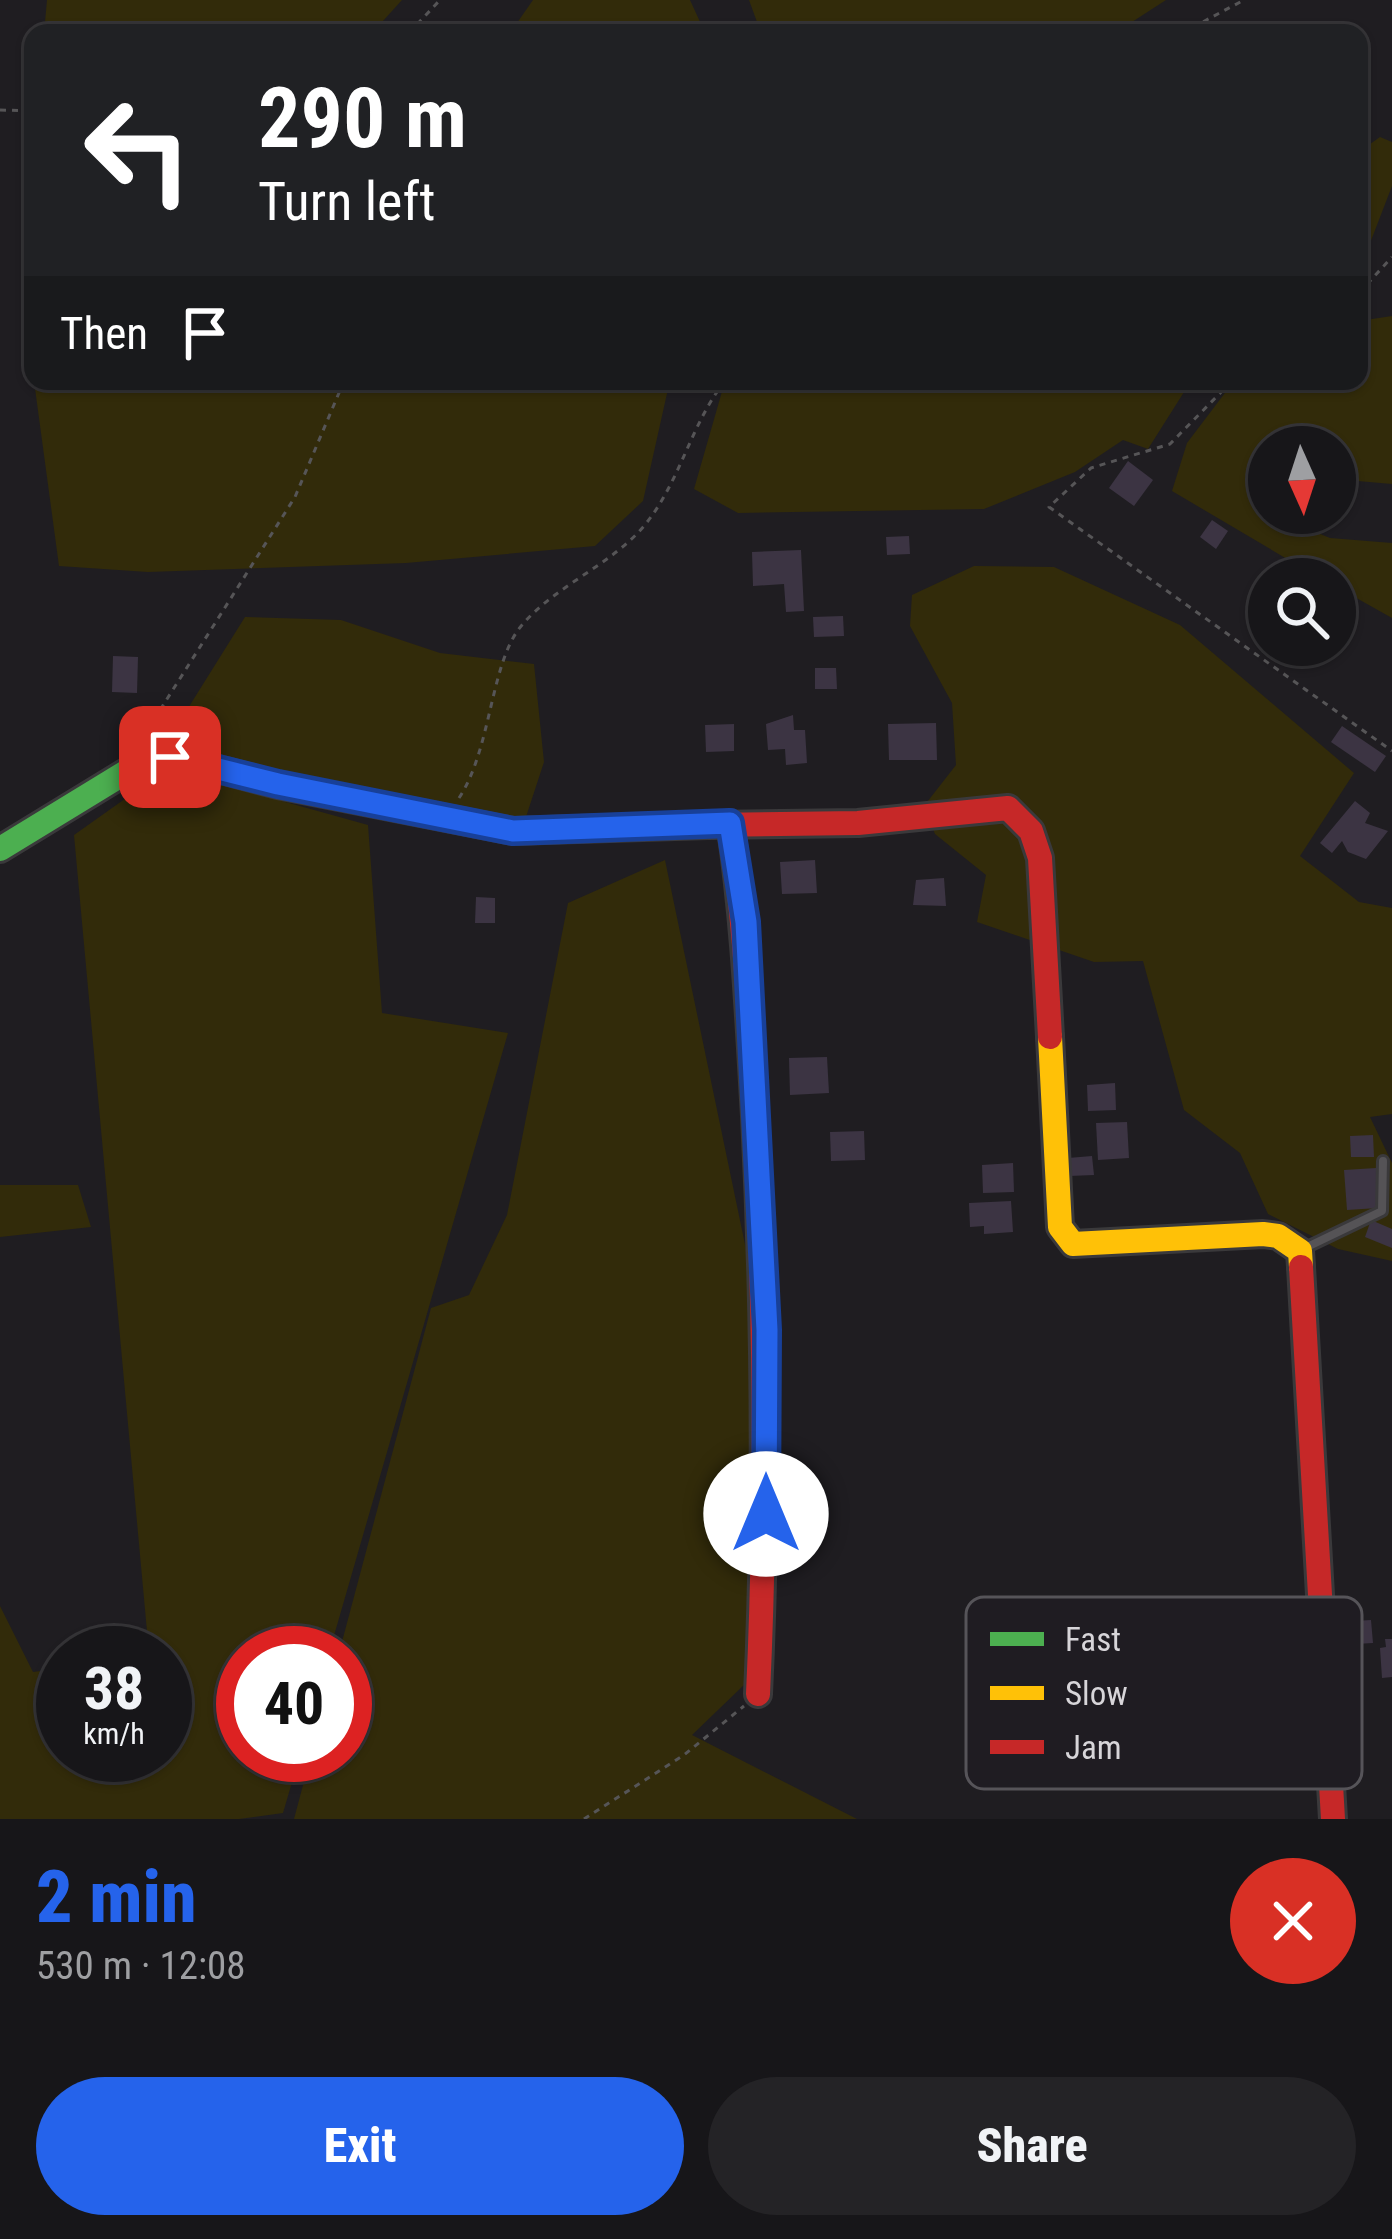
<!DOCTYPE html>
<meta charset="utf-8">
<style>
:root{--surface:#171619;--page:#242326;--text:#f1f3f6;--muted:#9e9fa2;--line:#363538;--accent:#2563eb}
body{margin:0;font-family:"Roboto Condensed",sans-serif;background:var(--page);color:var(--text);height:100vh;display:flex;flex-direction:column;font-size:45px;white-space:nowrap}
*{box-sizing:border-box;margin:0}
p{font-size:39px;color:var(--muted)}
.icon{flex:none;width:66px;height:66px;fill:none;stroke:currentColor;stroke-width:2;stroke-linecap:round;stroke-linejoin:round}
.map{position:relative;height:1819px;overflow:hidden}
.drawer{display:flex;flex-direction:column;background:var(--surface);flex:1}
.drawer>*{flex:none}
.hud{position:absolute;left:24px;top:24px;width:1344px;height:366px;border-radius:24px;box-shadow:0 3px 9px #0004,0 0 0 3px var(--line);background:#202124;color:#fff;overflow:hidden}
.needle{width:78px;rotate:177deg}
.fabs{position:absolute;left:1248px;top:426px;display:grid;gap:24px}
.fabs a{display:grid;place-items:center;width:108px;height:108px;border-radius:50%;background:var(--surface);box-shadow:0 3px 9px #0004,0 0 0 3px var(--line);font-size:60px}
.speed{position:absolute;left:36px;top:1626px;display:flex;gap:24px;font-size:60px;font-weight:700;text-align:center}
.speed>*{display:grid;place-content:center;width:156px;height:156px;border-radius:50%;background:var(--surface);box-shadow:0 3px 9px #0004,0 0 0 3px var(--line);line-height:1}
.speed small{font-size:30px;font-weight:400}
.speed .limit{border:18px solid #d22;background:#fff;color:#111}
.pin{position:absolute;display:grid;place-items:center;width:102px;height:102px;color:#fff;margin:-51px;border-radius:24px;box-shadow:0 6px 18px #0006}
.me{position:absolute;width:132px;margin:-66px;rotate:0deg;stroke-linejoin:round;filter:drop-shadow(0 0 9px #0008)}
.turn{display:flex;align-items:center;gap:42px;height:252px;padding:0 36px;font-size:54px}
.turn .icon{width:156px;height:156px;stroke-width:2.5}
.turn b{display:block;font-size:84px;line-height:102px}
.then{display:flex;align-items:center;height:114px;padding:0 36px;background:#0003;gap:24px;font-size:45px}
.round{display:grid;place-items:center;flex:none;width:126px;height:126px;border-radius:63px;background:var(--page)}
.head{display:flex;align-items:center;justify-content:space-between;height:204px;padding:0 36px}
h1{font-size:72px;font-weight:800;line-height:90px;color:var(--accent)}
.cta{display:flex;gap:24px;margin-top:auto;padding:24px 36px}
.cta a{flex:1;height:138px;border-radius:72px;background:var(--accent);color:#fff;font-size:48px;font-weight:800;line-height:138px;text-align:center}
.cta a+a{background:var(--page);color:var(--text)}
.map>svg:first-child{display:block}
.green{fill:#322b0a}
.building{fill:#3c3443}
.lines{fill:none;stroke-linecap:round;stroke-linejoin:round}
.lane-casing{stroke:#3a393b;stroke-width:14}
.fast-casing{stroke:#3a393b;stroke-width:30}
.slow-casing{stroke:#3a393b;stroke-width:30}
.jam-casing{stroke:#3a393b;stroke-width:30}
.path{stroke:#565557;stroke-width:3;stroke-dasharray:6 6;stroke-linecap:butt}
.lane{stroke:#555356;stroke-width:8}
.fast{stroke:#4caf50;stroke-width:24}
.slow{stroke:#ffc107;stroke-width:24}
.jam{stroke:#c62828;stroke-width:24}
.route-casing{stroke:#184099;stroke-width:30}
.route{stroke:#2563eb;stroke-width:21}
.key{fill:#1f1c22;stroke:#565459;stroke-width:3}
.key-label{font-size:33px;fill:#d7d5d9}
</style>
<div class="map">
<svg width="1392" height="1819" viewBox="0 0 1392 1819">
<rect width="100%" height="100%" fill="#1f1d21"/>
<g class="green">
<polygon points="47,0 402,0 372,33 44,33"/>
<path d="M533 0H690L701 24C678 39 649 35 626 23L609 33H510Z"/>
<polygon points="749,0 1166,0 1115,33 761,33"/>
<polygon points="1380,137 1392,142 1392,186 1367,251 1359,259 1359,152"/>
<polygon points="1392,316 1392,484 1335,479 1335,447 1269,447 1269,513 1330,538 1392,543 1392,618 1335,586 1335,579 1321,579 1172,491 1187,443 1234,381 1359,381 1359,321"/>
<polygon points="34,381 629,381 668,389 643,501 595,546 406,563 148,572 59,566"/>
<polygon points="725,381 1191,381 1148,449 1123,440 1075,472 984,509 738,513 694,489"/>
<polygon points="974,566 1054,567 1180,625 1354,773 1300,856 1359,902 1392,908 1392,1114 1370,1117 1392,1163 1392,1261 1338,1249 1268,1214 1240,1153 1184,1110 1143,961 1094,962 977,922 986,875 935,834 924,806 956,765 952,703 910,626 912,595"/>
<polygon points="245,617 341,620 440,653 534,664 544,762 524,823 165,745"/>
<polygon points="167,769 368,825 382,1013 508,1033 329,1653 243,1653 243,1755 300,1755 283,1813 239,1819 0,1819 0,1606 33,1672 63,1668 63,1755 165,1755 165,1653 149,1653 74,835"/>
<polygon points="665,860 767,1350 745,1684 692,1735 857,1819 294,1819 311,1755 345,1755 345,1653 339,1653 431,1308 469,1295 507,1215 568,903"/>
<polygon points="0,1185 78,1185 91,1227 0,1237"/>
</g>
<g class="building">
<polygon points="1128,461 1153,480 1134,506 1109,488"/>
<polygon points="1212,520 1228,531 1216,549 1200,537"/>
<polygon points="909,536 910,554 887,555 886,537"/>
<polygon points="801,550 804,611 786,612 784,584 753,586 752,552"/>
<polygon points="843,616 844,636 814,637 813,617"/>
<polygon points="113,656 138,657 137,693 112,692"/>
<polygon points="815,668 836,668 837,689 815,689"/>
<polygon points="793,715 794,730 805,730 807,763 786,765 785,749 768,750 766,724"/>
<polygon points="936,723 937,760 889,760 888,724"/>
<polygon points="734,724 734,751 706,752 705,725"/>
<polygon points="1342,726 1386,756 1375,772 1331,742"/>
<polygon points="1355,801 1370,813 1365,823 1388,831 1366,859 1348,852 1342,841 1332,853 1320,843"/>
<polygon points="815,860 817,893 782,894 780,862"/>
<polygon points="944,878 946,906 913,905 916,880"/>
<polygon points="476,897 495,898 495,923 475,923"/>
<polygon points="827,1057 829,1093 790,1095 789,1058"/>
<polygon points="1115,1083 1116,1110 1088,1111 1087,1085"/>
<polygon points="1127,1122 1129,1158 1098,1160 1096,1123"/>
<polygon points="864,1131 865,1160 831,1161 830,1132"/>
<polygon points="1373,1135 1374,1157 1351,1157 1350,1136"/>
<polygon points="1092,1156 1094,1175 1069,1176 1068,1158"/>
<polygon points="1013,1163 1014,1192 983,1193 982,1165"/>
<polygon points="1376,1168 1378,1208 1347,1210 1344,1170"/>
<polygon points="1011,1201 1013,1232 984,1234 984,1226 970,1227 969,1203"/>
<polygon points="1371,1220 1392,1229 1392,1248 1365,1237"/>
<polygon points="1371,1620 1373,1643 1339,1645 1338,1622"/>
<polygon points="1385,1639 1392,1639 1392,1677 1382,1678 1380,1648 1386,1647"/>
</g>
<g class="lines">
<g class="lane-casing">
<polyline id="lane" points="1305,1248 1382,1211 1383,1161"/>
</g>
<g class="fast-casing">
<polyline id="fast" points="0,849 149,758 169,756 278,785 513,831 708,825"/>
</g>
<g class="slow-casing">
<polyline id="slow" points="1050,1037 1060,1227 1073,1244 1263,1234 1278,1236 1300,1251 1301,1267"/>
</g>
<g class="jam-casing">
<g id="jam">
<path d="M730 823C745 920 749 1018 755 1116 765 1309 767 1501 758 1694"/>
<polyline points="708,825 858,823 1008,808 1031,831 1040,858 1050,1037"/>
<polyline points="1301,1267 1333,1819"/>
</g>
</g>
<g class="path">
<polyline points="409,33 440,0"/>
<polyline points="1182,33 1244,0"/>
<polyline points="0,110 33,111"/>
<polyline points="1359,293 1392,257"/>
<polyline points="1232,381 1170,444 1091,468 1049,507 1392,751"/>
<polyline points="141,740 295,497 344,381"/>
<path d="M459 798C492 748 490 662 522 625 555 586 611 565 644 526 681 481 690 425 725 381"/>
<polyline points="584,1819 684,1755 744,1706"/>
</g>
<use href="#lane" class="lane"/>
<use href="#fast" class="fast"/>
<use href="#slow" class="slow"/>
<use href="#jam" class="jam"/>
</g>
<g class="lines">
<g class="route-casing">
<polyline id="route" points="170,757 278,784 513,831 730,823 746,922 767,1330 766,1514"/>
</g>
<use href="#route" class="route"/>
</g>
<rect x="966" y="1597" width="396" height="192" rx="18" class="key"/>
<rect x="990" y="1632" width="54" height="14" fill="#4caf50"/>
<rect x="990" y="1686" width="54" height="14" fill="#ffc107"/>
<rect x="990" y="1740" width="54" height="14" fill="#c62828"/>
<g class="key-label">
<text x="1065" y="1651">Fast</text>
<text x="1065" y="1705">Slow</text>
<text x="1065" y="1759">Jam</text>
</g>
</svg>
<div class="fabs">
<a><svg class="needle" viewBox="-14 -14 28 28"><path d="M0-13l5 13h-10z" fill="#e53935"/><path d="M0 13l5-13h-10z" fill="#9e9fa2"/></svg></a>
<a><svg class="icon" aria-label="search" viewBox="0 0 24 24"><circle cx="10" cy="10" r="6"/><path d="M15 15l6 6"/></svg></a>
</div>
<div class="speed"><div>38<small>km/h</small></div><div class="limit">40</div></div>
<div class="pin" style="left:170px;top:757px;background:#d93025"><svg class="icon" aria-label="arrive" viewBox="0 0 24 24"><path d="M6 21V4h12l-3 4 3 4H6"/></svg></div>
<svg class="me" style="left:766px;top:1514px" viewBox="-20 -20 40 40"><circle r="19" fill="#fff"/><path d="M0-13L10 11 0 6-10 11z" fill="#2563eb"/></svg>
<div class="hud">
<div class="turn"><svg class="icon" aria-label="left" viewBox="0 0 24 24"><path d="M17 20v-9H6M10 6l-5 5 5 5"/></svg><div><b>290 m</b>Turn left</div></div>
<div class="then">Then<svg class="icon" aria-label="arrive" viewBox="0 0 24 24"><path d="M6 21V4h12l-3 4 3 4H6"/></svg></div>
</div>
</div>
<section class="drawer">
<div class="head"><div><h1>2 min</h1><p>530 m · 12:08</p></div><a class="round" style="background:#d93025;color:#fff"><svg class="icon" aria-label="close" viewBox="0 0 24 24"><path d="M6 6l12 12M18 6L6 18"/></svg></a></div>
<div class="cta"><a>Exit</a><a>Share</a></div>
</section>
